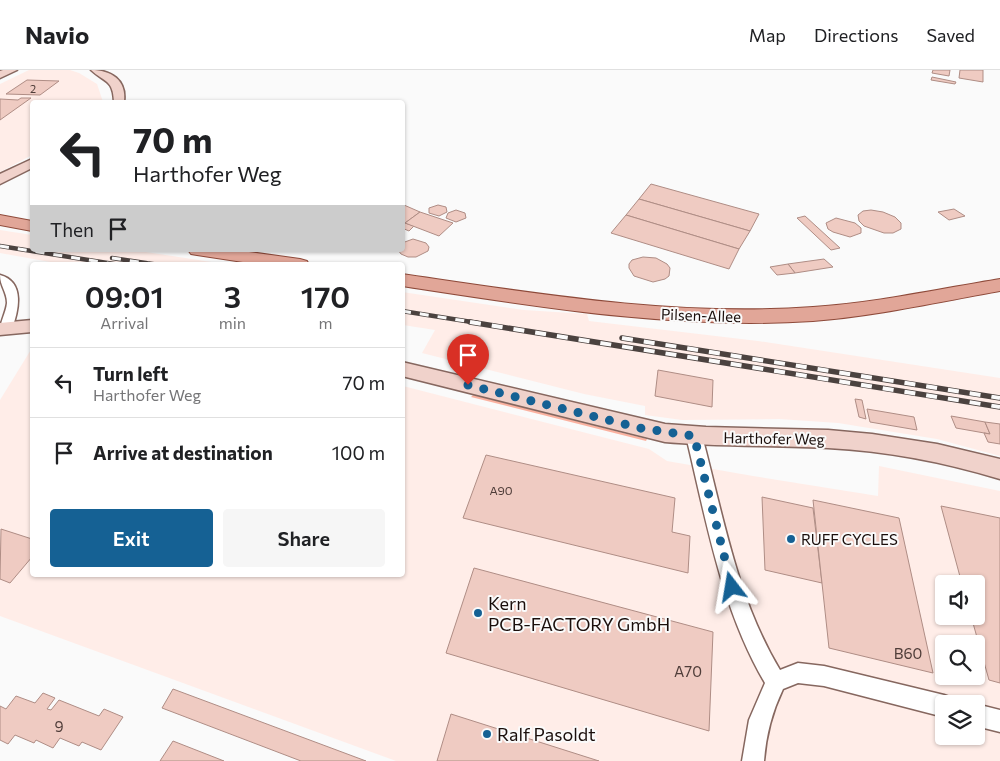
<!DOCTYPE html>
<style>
:root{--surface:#fff;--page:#f6f6f6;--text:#202124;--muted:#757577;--line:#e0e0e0;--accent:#156194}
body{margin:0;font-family:Commissioner,sans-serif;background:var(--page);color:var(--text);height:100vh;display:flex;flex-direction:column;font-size:19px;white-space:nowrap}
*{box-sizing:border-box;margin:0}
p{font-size:16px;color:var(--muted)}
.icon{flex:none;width:28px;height:28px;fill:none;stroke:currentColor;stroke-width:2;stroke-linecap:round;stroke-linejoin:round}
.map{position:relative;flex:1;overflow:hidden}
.details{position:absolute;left:30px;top:192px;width:375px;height:315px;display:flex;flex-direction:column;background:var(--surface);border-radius:5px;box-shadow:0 1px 4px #0004}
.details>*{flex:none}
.banner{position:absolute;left:30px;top:30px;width:375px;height:152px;border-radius:5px;box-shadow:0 1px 4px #0004;background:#fff;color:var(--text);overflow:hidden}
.buttons{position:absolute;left:935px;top:505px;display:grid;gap:10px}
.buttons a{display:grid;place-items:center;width:50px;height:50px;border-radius:5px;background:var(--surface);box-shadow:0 1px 4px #0004;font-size:25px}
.pin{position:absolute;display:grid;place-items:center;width:42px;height:42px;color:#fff;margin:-51px -21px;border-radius:50% 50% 50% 0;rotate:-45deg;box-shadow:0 0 5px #0007}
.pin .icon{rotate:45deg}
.me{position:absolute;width:55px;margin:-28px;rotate:346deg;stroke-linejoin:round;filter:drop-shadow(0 0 4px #0008)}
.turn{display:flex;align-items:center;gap:18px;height:105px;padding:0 20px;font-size:22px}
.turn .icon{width:65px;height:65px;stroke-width:2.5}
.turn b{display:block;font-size:35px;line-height:42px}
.then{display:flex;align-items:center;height:48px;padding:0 20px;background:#0003;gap:10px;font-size:19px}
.eta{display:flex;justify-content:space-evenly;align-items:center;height:85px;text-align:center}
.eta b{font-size:30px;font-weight:600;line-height:35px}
.primary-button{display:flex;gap:10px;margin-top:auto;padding:10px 20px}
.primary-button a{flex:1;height:58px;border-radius:5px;background:var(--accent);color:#fff;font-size:20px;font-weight:600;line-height:58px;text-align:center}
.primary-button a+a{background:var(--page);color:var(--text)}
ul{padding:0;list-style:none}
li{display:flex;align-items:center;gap:15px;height:70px;padding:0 20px;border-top:1px solid var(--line)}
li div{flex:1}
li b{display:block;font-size:19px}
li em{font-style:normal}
header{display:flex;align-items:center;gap:30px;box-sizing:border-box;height:70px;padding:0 25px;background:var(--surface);border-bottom:1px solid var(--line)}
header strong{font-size:24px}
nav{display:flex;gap:28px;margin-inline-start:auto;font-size:18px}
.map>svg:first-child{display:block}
.built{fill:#ffede8;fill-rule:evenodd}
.green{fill:#fbb2a0}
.building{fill:#efcbc2;stroke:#af8d85}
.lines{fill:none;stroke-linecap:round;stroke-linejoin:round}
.street-casing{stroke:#86675f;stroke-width:3}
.secondary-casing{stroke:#86675f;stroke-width:3}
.primary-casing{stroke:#8e4a3a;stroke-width:2}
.street{fill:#fff;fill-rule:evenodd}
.secondary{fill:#f0d2cb;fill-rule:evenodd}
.primary{fill:#e1a698;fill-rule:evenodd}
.rail-far1-casing{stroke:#4b423f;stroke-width:4.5}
.rail-casing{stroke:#4b423f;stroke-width:5.5}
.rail-far1{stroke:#fafafa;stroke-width:3;stroke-dasharray:9;stroke-linecap:butt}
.rail{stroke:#fafafa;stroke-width:4;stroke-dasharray:11;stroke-linecap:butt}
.route{stroke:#156194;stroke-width:9;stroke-dasharray:0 16.2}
.poi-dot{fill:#156194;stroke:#fafafa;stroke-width:2}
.labels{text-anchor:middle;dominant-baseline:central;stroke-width:4;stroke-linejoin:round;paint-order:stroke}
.far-number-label{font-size:11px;fill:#4f3d39}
.number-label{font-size:12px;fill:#4f3d39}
.street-label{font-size:15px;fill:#1a0e0b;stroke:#fafafa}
.poi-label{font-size:15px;fill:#1a0e0b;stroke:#fafafa;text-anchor:start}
.near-number-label{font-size:15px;fill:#4f3d39}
.near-poi-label{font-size:18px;fill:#1a0e0b;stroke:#fafafa;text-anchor:start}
</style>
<header>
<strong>Navio</strong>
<nav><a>Map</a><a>Directions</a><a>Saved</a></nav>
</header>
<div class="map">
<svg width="1000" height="691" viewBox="0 0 1000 691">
<rect width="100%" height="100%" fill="#fafafa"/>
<g class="built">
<polygon points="29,0 70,0 79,3 97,14 103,32 32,32 32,85 0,102 0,14"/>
<polygon points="0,160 32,165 32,180 133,180 231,195 67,195 0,183"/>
<polygon points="402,222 524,240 587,244 589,251 758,271 1000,308 1000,386 937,369 838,353 779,349 682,350 645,345 645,336 584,324 422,283 435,260 403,255"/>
<path d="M32 278V505H402L403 316 649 379 667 391 753 406 878 426 879 396 1000 421V691H396L0 546V330ZM944 514H976V546H944ZM944 574H976V606H944ZM944 634H976V666H944Z"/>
</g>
<polygon class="green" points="473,325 647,369 646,371 471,327"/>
<g class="building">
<polygon points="933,0 950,0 949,6 932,3"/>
<polygon points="960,0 983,0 983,12 959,8"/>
<polygon points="932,7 956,12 955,14 931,10"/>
<polygon points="27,10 59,11 40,25 6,24"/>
<polygon points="21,28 31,28 0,50 0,29 18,30"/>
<polygon points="651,114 759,144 750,161 639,129"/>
<polygon points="639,129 750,161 739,179 626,145"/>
<polygon points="404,135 420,142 405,153 414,156 409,161 402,158 402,136"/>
<polygon points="438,135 446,137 447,142 439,146 429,143 429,138"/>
<polygon points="954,139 965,146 949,150 938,142"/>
<polygon points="456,140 465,143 466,148 456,152 446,148 448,143"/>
<polygon points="871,140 883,142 895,147 901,153 901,159 893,163 884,163 864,156 859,151 858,145 863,141"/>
<polygon points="420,142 453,153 439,166 405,153"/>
<polygon points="626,145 739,179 729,199 611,163"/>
<polygon points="805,146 840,178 831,180 797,148"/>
<polygon points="836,148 855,153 861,158 861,163 850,167 833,162 828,159 826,153"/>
<polygon points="413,169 426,173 429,177 428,181 416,187 408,187 401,184 398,180 402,180 402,173"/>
<polygon points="643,187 656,188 667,194 670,198 669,206 665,209 653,212 634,206 629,198 629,194 632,190"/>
<polygon points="824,189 833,197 795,203 788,194"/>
<polygon points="788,194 795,203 777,205 770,197"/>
<polygon points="658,300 713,310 712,337 655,326"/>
<polygon points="855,329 862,330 866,349 859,347"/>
<polygon points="867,339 914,347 917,360 870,352"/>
<polygon points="951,346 985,352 990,364 956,358"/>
<polygon points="985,352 1000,354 1000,374 988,372 984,363 990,364"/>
<polygon points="486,385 675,428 672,462 690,466 688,503 463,448"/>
<polygon points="762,427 813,438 822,513 765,500"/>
<polygon points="813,430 899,448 933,603 829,578"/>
<polygon points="941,436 1000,448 1000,613 989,610 971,546 976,546 976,514 962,514"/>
<polygon points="1,459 32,469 32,487 10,513 0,509"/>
<polygon points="474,498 713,562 709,661 446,583"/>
<polygon points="173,619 366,691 301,691 162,638"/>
<polygon points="43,623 55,628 47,639 51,640 59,630 99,646 104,639 123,647 101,680 82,672 79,676 60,668 53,678 36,670 34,673 15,665 8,674 0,670 0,636 6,639 16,626 35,633"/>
<polygon points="451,644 599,691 437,691"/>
<polygon points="173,671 224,691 160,691"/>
</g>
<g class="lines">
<g class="street-casing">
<g id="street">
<path d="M0 205C26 212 18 242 12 259L10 262 5 263 0 262C0 251 6 243 7 233 7 222 0 216 0 205Z"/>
<path d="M694 360 699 362 702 366C723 445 737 529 780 600L798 593 824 596 944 625 952 628 954 634H944V647L824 616 798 613 783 619C772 642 766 665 764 691H742L749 650 765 613C721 538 706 449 686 366L689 362Z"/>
<polygon points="976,634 1000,640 1000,662 976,656"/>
</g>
</g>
<g class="secondary-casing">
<g id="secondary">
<polygon points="3,0 17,0 0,8 0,1"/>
<path d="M91 0C111 0 127 10 124 32H114C113 9 105 13 91 0Z"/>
<polygon points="32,89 32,98 0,114 0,104"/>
<polygon points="32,250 32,262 0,265 0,253"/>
<path d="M402 292 665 354 706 357 828 360 872 364 937 374 1000 389V409C944 392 887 381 828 378 774 375 719 377 665 372L402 306Z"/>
</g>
</g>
<g class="primary-casing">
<g id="primary">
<polygon points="0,145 32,151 32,161 0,155"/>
<polygon points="188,180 235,180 300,189 307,191 309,195 262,195 197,185 191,184"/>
<path d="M402 204C539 224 675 247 813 237 876 233 938 219 1000 209V221C938 232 876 246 813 251 675 260 539 237 402 216Z"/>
</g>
</g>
<use href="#street" class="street"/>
<use href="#secondary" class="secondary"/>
<use href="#primary" class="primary"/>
<g class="rail-far1-casing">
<g id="rail-far1">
<polyline points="0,176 120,195"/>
<polyline points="112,188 159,195"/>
<polyline points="402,241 478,253"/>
</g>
</g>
<g class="rail-casing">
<g id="rail">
<polyline points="470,252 1000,337"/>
<polyline points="622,268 1000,328"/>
</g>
</g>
<use href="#rail-far1" class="rail-far1"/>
<use href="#rail" class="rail"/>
</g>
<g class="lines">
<polyline class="route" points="468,315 640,358 694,366 732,517"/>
</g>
<g class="poi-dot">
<circle cx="791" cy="469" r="5"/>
<circle cx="478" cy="543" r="5"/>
<circle cx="487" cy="664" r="5"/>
</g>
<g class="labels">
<g class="far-number-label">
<text x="33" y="18">2</text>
</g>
<g class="number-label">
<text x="501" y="420">A90</text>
</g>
<g class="street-label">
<text transform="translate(701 245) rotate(2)">Pilsen-Allee</text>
<text transform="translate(774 368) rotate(1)">Harthofer Weg</text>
</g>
<g class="poi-label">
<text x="801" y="469">RUFF CYCLES</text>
</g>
<g class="near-number-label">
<text x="908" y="583">B60</text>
<text x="688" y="601">A70</text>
<text x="59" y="656">9</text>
</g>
<g class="near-poi-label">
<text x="488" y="533">Kern<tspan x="488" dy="21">PCB-FACTORY GmbH</tspan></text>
<text x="497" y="664">Ralf Pasoldt</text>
</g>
</g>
</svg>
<div class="buttons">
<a><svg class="icon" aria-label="sound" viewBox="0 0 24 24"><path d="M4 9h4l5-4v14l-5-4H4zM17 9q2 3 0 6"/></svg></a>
<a><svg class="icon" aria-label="search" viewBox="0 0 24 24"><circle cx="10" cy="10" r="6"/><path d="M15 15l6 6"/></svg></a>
<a><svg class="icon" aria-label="layers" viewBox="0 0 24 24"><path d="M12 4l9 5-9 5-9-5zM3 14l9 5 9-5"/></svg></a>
</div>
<div class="pin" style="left:468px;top:315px;background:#d93025"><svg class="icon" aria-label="arrive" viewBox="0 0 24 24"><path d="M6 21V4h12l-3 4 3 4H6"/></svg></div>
<svg class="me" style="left:732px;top:517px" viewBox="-20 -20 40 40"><path d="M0-17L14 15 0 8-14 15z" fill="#156194" stroke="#fff" stroke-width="4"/></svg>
<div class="banner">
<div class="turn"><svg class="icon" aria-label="left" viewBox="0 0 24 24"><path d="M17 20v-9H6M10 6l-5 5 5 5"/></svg><div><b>70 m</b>Harthofer Weg</div></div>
<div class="then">Then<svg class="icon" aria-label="arrive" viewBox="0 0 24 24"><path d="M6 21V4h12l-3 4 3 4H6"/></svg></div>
</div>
<section class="details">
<div class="eta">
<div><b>09:01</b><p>Arrival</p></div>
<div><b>3</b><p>min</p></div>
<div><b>170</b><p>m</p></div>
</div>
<ul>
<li><svg class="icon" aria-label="left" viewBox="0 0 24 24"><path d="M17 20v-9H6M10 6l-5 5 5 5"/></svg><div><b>Turn left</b><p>Harthofer Weg</p></div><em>70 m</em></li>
<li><svg class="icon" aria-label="arrive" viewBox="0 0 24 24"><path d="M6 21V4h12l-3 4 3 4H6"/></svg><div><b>Arrive at destination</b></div><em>100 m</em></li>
</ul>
<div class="primary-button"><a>Exit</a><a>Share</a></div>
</section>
</div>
